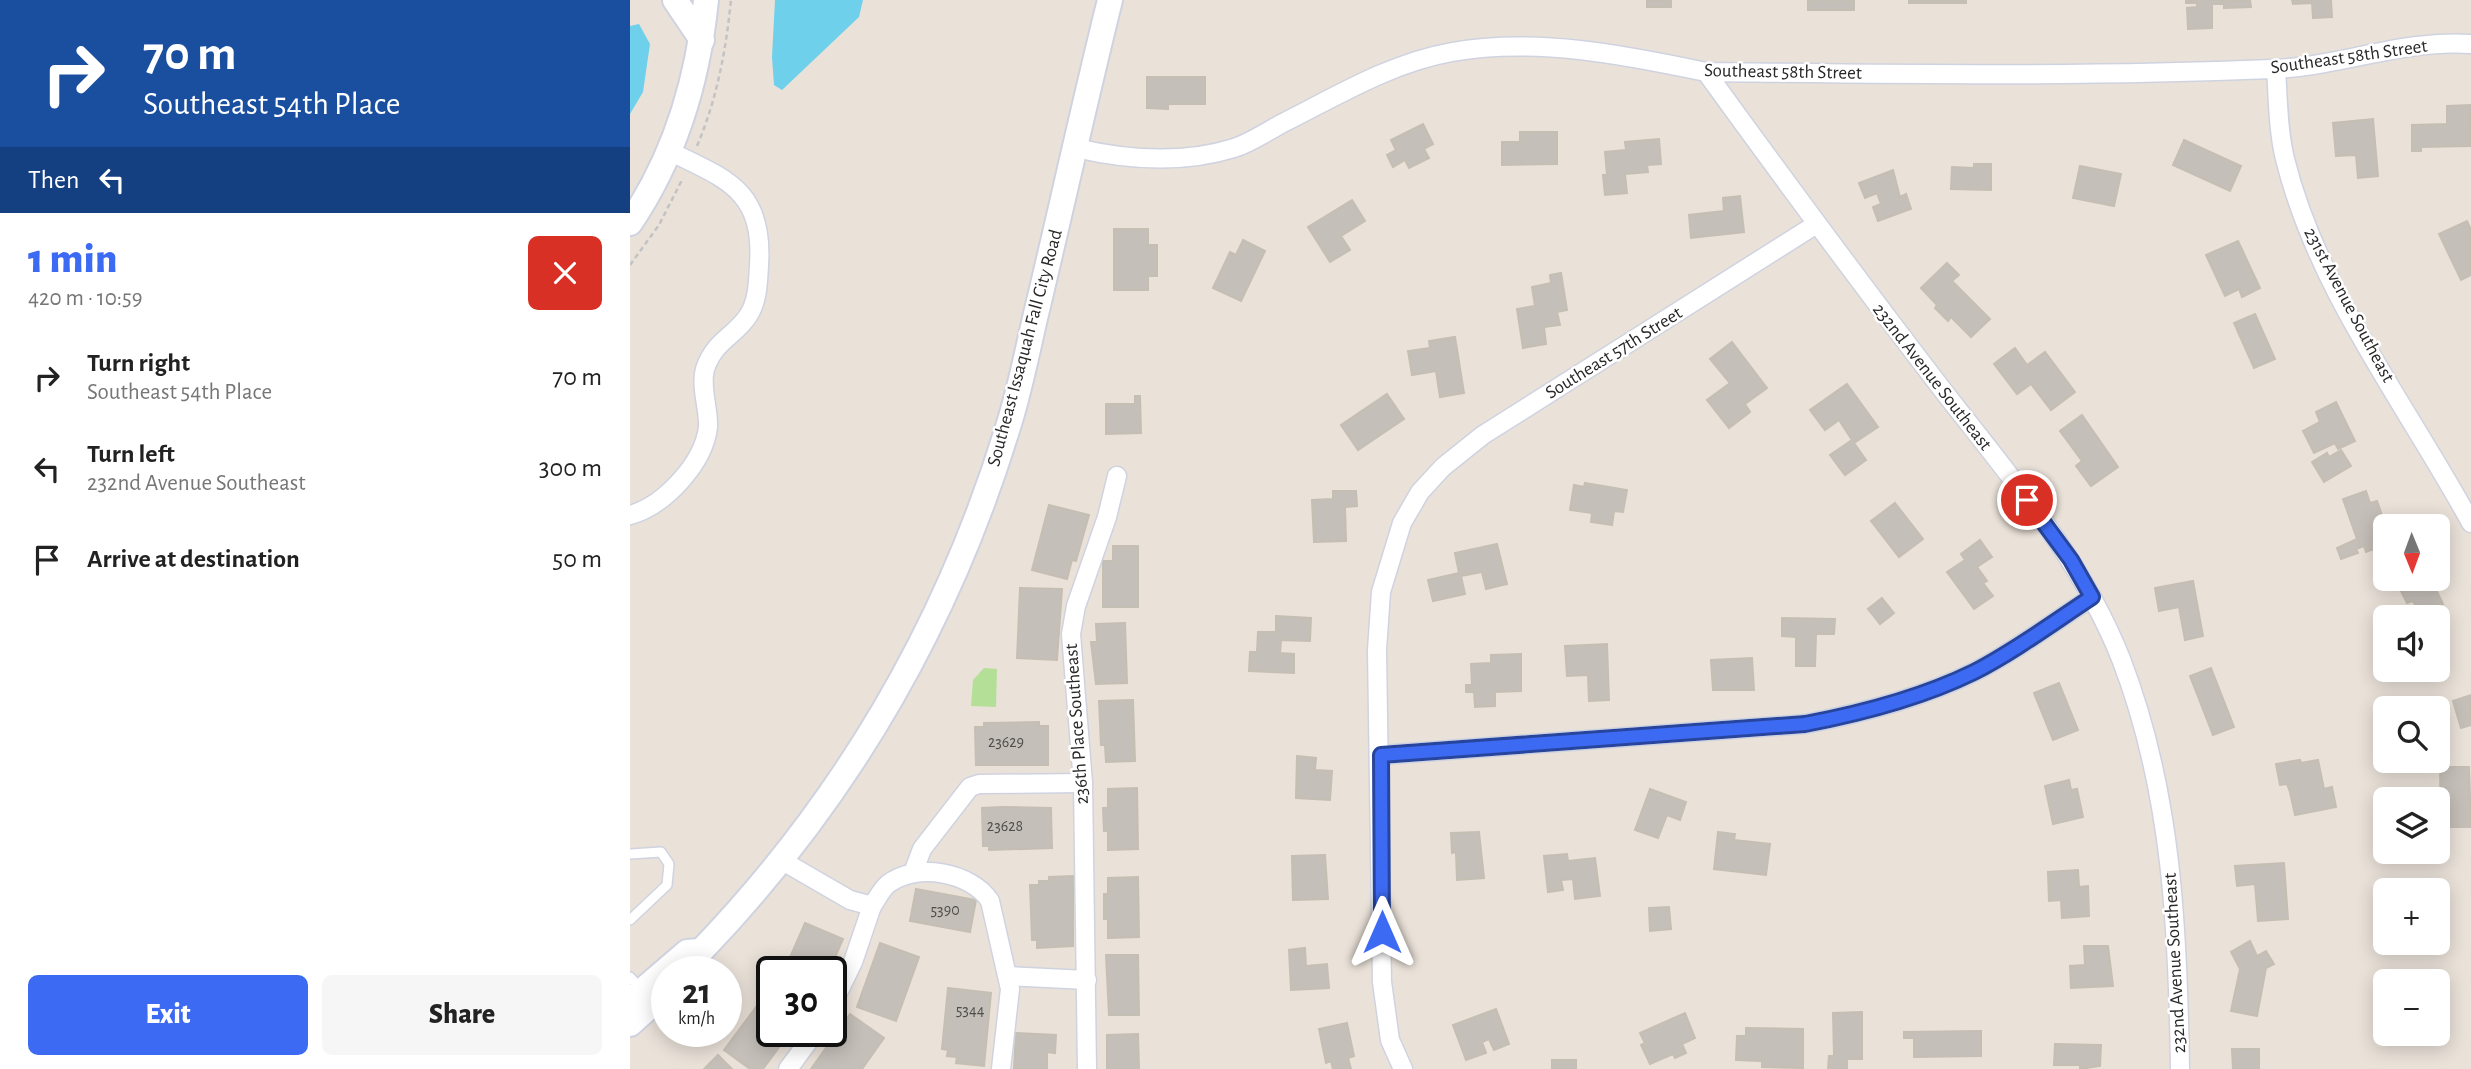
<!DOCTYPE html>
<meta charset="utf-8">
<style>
:root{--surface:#fff;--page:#f6f6f6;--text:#222;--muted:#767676;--accent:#3d6af3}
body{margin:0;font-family:"Alegreya Sans",sans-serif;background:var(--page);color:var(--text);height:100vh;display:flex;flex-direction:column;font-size:26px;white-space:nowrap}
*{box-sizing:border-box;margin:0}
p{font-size:23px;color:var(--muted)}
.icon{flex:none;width:38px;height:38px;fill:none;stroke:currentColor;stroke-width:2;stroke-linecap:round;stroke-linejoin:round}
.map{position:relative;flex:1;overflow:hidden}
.side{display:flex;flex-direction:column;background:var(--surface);width:630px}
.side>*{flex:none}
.top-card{background:#1a4fa0;color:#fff;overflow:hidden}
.needle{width:46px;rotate:179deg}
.fabs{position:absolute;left:1743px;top:514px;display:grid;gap:14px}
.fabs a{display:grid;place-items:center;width:77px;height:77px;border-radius:10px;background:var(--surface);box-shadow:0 4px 18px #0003;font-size:35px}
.speed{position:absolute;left:21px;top:956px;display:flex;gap:14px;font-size:35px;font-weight:700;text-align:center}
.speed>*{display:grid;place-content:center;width:91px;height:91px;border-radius:50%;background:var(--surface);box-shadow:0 4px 18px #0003;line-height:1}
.speed small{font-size:18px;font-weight:400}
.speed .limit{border:4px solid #111;border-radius:10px;background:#fff;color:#111}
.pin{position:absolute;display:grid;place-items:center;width:60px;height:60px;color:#fff;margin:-30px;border:4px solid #fff;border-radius:50%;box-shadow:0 2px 7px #0007}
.me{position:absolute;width:77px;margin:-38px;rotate:0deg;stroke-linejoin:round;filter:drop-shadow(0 0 5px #0008)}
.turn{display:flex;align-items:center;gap:24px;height:147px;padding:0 28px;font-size:32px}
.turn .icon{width:91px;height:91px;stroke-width:2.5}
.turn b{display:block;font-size:49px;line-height:60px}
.then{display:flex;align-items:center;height:66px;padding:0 28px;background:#0003;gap:14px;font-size:26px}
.round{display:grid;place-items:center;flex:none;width:74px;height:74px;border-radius:10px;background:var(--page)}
.headline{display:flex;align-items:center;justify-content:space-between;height:119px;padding:0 28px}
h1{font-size:42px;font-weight:800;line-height:52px;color:var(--accent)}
.cta{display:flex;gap:14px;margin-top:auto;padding:14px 28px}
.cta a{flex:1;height:80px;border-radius:10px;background:var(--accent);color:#fff;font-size:28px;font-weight:800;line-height:80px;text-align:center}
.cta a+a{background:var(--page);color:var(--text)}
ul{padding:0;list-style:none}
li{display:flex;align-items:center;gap:21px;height:91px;padding:0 28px}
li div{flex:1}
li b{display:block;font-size:26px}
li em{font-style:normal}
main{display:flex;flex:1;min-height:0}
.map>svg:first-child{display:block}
.green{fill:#b4df97}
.water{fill:#6ed0ea}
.building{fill:#c5bfb9;stroke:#c5beb3;stroke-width:2}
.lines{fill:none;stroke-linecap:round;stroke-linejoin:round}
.lane-casing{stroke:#cfd3e0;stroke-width:12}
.street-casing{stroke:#cfd3e0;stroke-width:21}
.secondary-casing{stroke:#cfd3e0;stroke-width:28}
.path{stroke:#c3c3c3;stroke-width:2.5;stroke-dasharray:5 3.5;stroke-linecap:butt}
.lane{stroke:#fff;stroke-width:9}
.street{stroke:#fff;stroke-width:18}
.secondary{stroke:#fff;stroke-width:24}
.route-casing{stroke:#28459e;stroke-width:18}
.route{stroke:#3d6af3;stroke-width:12}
.labels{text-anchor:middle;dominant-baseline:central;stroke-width:5;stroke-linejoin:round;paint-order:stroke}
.number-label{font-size:16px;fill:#4f4e4c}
.street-label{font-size:19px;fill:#282828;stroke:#fff}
</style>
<main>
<section class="side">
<div class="top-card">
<div class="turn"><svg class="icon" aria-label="right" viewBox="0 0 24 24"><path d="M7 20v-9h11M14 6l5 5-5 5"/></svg><div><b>70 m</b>Southeast 54th Place</div></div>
<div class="then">Then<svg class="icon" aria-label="left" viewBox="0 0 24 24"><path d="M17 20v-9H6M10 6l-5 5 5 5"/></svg></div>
</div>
<div class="headline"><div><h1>1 min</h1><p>420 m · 10:59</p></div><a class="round" style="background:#d93025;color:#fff"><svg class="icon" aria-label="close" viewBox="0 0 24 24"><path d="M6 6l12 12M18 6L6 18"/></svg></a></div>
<ul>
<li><svg class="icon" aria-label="right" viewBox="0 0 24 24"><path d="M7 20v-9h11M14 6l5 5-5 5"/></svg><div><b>Turn right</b><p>Southeast 54th Place</p></div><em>70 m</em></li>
<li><svg class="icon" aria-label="left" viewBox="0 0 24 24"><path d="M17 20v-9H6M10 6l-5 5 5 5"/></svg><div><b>Turn left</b><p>232nd Avenue Southeast</p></div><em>300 m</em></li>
<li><svg class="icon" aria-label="arrive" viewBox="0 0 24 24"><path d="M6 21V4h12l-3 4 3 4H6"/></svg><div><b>Arrive at destination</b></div><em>50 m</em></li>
</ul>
<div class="cta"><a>Exit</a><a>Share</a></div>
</section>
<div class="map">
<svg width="1841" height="1069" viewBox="0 0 1841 1069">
<rect width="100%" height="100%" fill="#eae2d9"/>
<polygon class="green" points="354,668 367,669 366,707 341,706 343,680"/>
<g class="water">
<polygon points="145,0 233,0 229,17 152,90 144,85 142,57"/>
<polygon points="9,24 20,44 13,92 0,114 0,26"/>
</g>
<g class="building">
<rect x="1017" y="0" width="24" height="7"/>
<rect x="1178" y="0" width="46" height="10"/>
<rect x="1279" y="0" width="57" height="3"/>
<polygon points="1556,0 1620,0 1621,7 1594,8 1594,4 1582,4 1582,28 1558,29 1557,8 1567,7 1567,3 1556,3"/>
<polygon points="1662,0 1701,0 1702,17 1683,18 1682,3 1663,4"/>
<polygon points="517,77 575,77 575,104 538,104 538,109 517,108"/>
<polygon points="1840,105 1841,146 1791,147 1791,151 1782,151 1782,125 1817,124 1817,106"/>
<polygon points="1743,119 1748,176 1728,178 1726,155 1706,156 1703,123"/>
<polygon points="793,124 803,144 794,149 799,158 779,168 775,160 763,167 757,155 766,150 761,140"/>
<polygon points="890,132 927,132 927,164 872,165 872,142 890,142"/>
<polygon points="1029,139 1031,164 1017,165 1018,172 995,174 997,193 975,195 973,175 977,175 975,152 996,150 995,142"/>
<polygon points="1554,140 1611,166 1600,191 1543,165"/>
<polygon points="1344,164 1361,164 1361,190 1321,189 1322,167 1344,168"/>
<polygon points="1450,166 1491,174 1484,206 1443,198"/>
<polygon points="1263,170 1270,197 1276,194 1281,209 1248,221 1243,207 1251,204 1247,193 1235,198 1229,183"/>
<polygon points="1110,196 1114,232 1061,238 1059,215 1094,211 1093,198"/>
<polygon points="722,200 735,221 711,236 720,250 700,262 678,227"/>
<polygon points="1837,221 1841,230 1841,275 1831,280 1809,234"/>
<polygon points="484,229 518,229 518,245 527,245 527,276 518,276 518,290 484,290"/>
<polygon points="613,240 635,251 611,301 583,288 600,252 606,255"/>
<polygon points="1608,241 1630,288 1612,297 1609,289 1595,296 1576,255"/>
<polygon points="1317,263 1329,275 1322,281 1360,319 1341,337 1321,317 1318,321 1305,308 1307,305 1291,288"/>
<polygon points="931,273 937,310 927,312 930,325 914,327 916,344 893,348 887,309 905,306 902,287 921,283 920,275"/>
<polygon points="1625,314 1645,359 1624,368 1604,323"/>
<polygon points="825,337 834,393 810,397 806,371 782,375 778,351 800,348 799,341"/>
<polygon points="1102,342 1137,388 1115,404 1120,412 1099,428 1077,400 1100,383 1080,359"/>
<polygon points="1385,348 1397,365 1415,352 1445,392 1421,410 1401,384 1387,394 1364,364"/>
<polygon points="1217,384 1248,427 1224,443 1236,460 1215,475 1200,455 1222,440 1209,420 1195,430 1180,410"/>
<polygon points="757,394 774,419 728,450 711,425"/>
<polygon points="505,396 510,396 511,433 476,434 476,404 505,404"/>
<polygon points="1706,402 1725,441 1708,449 1705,443 1684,453 1673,431 1690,422 1686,412"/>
<polygon points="1452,415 1488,467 1461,486 1446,466 1452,461 1430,431"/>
<polygon points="1711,450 1721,466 1694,482 1682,462 1697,453 1699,457"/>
<polygon points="955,483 997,490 993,512 984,511 982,525 961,522 962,513 940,510 944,485 954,487"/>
<polygon points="703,491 726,491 727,506 715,507 716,541 684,542 682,500 703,499"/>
<polygon points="1736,491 1740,503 1747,501 1756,527 1755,545 1736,552 1734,546 1726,549 1728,553 1711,559 1707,548 1727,539 1713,499"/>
<polygon points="1265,503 1293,539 1269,557 1241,521"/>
<polygon points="419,505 459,515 446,561 442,560 437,579 402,570"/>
<polygon points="1350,540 1362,557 1347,567 1357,581 1353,583 1363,596 1344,609 1317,572 1335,560 1331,554"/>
<polygon points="867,544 877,584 856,589 852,572 831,576 835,594 803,601 798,580 829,573 825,553"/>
<polygon points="483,546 508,546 508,607 473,607 473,561 483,561"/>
<polygon points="1770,579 1801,579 1813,604 1790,615 1783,601 1777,603 1770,589 1773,587"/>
<polygon points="1563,581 1573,636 1555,640 1549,607 1529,611 1525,588"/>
<polygon points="390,588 432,589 427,660 387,658"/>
<polygon points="1252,598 1264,613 1250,624 1238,609"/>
<polygon points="646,616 681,618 680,641 651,640 650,653 664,654 664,673 619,671 620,652 627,652 628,632 646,632"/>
<polygon points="1152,618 1205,619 1204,634 1186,634 1185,666 1166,666 1166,637 1152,636"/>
<polygon points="495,623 497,683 466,684 461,642 467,642 466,624"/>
<polygon points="977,644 979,700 959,701 958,675 937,676 935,646"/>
<polygon points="891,654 891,691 865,692 865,706 845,707 844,692 836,692 836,685 842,685 841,664 861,663 861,655"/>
<polygon points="1122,658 1124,690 1083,690 1081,660"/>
<polygon points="1581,668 1604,727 1583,735 1560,676"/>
<polygon points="1429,683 1448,730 1423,740 1404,693"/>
<polygon points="1841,695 1841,725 1831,728 1823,701"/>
<polygon points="503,700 505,761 476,762 475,745 471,745 469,701"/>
<polygon points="409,722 409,726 418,726 418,765 346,765 345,727 354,727 354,723"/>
<polygon points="667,756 686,758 685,770 702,771 700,800 666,798"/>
<polygon points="1670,760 1671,763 1688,760 1694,789 1702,787 1706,807 1665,815 1660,792 1657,784 1650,785 1646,764"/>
<polygon points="1810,767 1839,767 1841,827 1811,827"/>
<polygon points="1439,780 1441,790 1447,789 1453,817 1423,824 1415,786"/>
<polygon points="507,788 508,849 478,850 478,831 474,831 473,808 478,808 478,789"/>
<polygon points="1020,789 1056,802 1050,820 1037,815 1028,838 1005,830"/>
<polygon points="374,807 421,808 422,848 359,850 359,846 353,846 352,808"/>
<polygon points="849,832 854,878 827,880 826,852 822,853 821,833"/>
<polygon points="1088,832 1105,834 1104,840 1140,844 1136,875 1084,869"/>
<polygon points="937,854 938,861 965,858 970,896 945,899 943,879 931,880 933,890 918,892 914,856"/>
<polygon points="695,855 698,899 663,900 662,856"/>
<polygon points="1654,863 1658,919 1628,921 1625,884 1607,886 1605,866"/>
<polygon points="1448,870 1449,887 1458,886 1459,916 1432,918 1431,900 1419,901 1418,872"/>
<polygon points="443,876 443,946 407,948 407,940 402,940 400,885 409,885 409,881 419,881 419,877"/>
<polygon points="508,877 509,937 478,938 478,919 474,919 474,894 478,894 478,878"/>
<polygon points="286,889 346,900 340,932 280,921"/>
<polygon points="1039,907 1041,929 1020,931 1019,908"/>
<polygon points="175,923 213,939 199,971 154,971"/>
<polygon points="1620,941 1627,956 1636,951 1644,964 1636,968 1627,1016 1601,1011 1610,969 1601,952"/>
<polygon points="250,943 289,957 266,1021 227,1007"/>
<polygon points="1454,946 1478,946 1483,986 1441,988 1440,966 1455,965"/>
<polygon points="675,948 676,966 697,964 699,988 661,990 659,950"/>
<polygon points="476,955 508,955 509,1015 479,1015"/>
<polygon points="318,988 361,993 354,1066 326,1063 327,1057 317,1056 318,1050 312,1049"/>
<polygon points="135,995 142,1000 142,1031 161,1031 133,1069 120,1069 94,1050"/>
<polygon points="866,1009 879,1044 864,1050 859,1039 852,1042 856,1053 836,1060 823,1025"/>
<polygon points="1232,1012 1232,1059 1217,1059 1217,1069 1198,1069 1199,1056 1204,1056 1203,1013"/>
<polygon points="1055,1013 1065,1038 1052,1044 1056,1053 1045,1058 1043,1054 1020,1064 1011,1045 1015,1043 1010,1033"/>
<polygon points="220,1014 254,1038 232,1069 181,1069"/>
<polygon points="717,1023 724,1056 718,1058 721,1069 703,1069 701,1061 696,1063 689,1029"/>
<polygon points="1116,1028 1173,1029 1173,1068 1132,1067 1132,1061 1106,1060 1107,1036 1116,1036"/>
<polygon points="1351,1031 1351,1056 1284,1057 1284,1038 1274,1038 1274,1032"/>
<polygon points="386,1033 426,1035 425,1053 417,1052 417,1069 384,1069"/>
<polygon points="508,1034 509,1069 477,1069 477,1035"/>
<polygon points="1425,1044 1471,1045 1470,1066 1450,1069 1450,1065 1424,1065"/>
<polygon points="1602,1049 1629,1049 1629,1069 1603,1069"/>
<polygon points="88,1055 102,1069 74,1069"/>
<rect x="922" y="1060" width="24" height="9"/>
</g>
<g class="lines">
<g class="lane-casing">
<g id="lane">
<polyline points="0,854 31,852 39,864 37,885 0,920"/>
<polyline points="0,977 11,989"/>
</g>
</g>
<g class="street-casing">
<g id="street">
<path d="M1646 69C1648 99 1648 130 1655 159 1688 292 1777 405 1841 523"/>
<path d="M1076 72C1152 177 1229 281 1308 384 1375 471 1450 555 1491 659 1542 791 1548 929 1550 1069"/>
<path d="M446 148C497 160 553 164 604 148 620 143 636 132 651 124 707 96 760 63 822 52 905 37 995 55 1076 72 1265 74 1453 77 1642 69 1709 67 1773 39 1841 44"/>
<path d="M0 515C34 506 74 463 78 427 79 409 70 387 75 369 85 340 104 337 118 316 128 301 128 282 129 265 134 190 96 179 39 151"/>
<path d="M751 755 1175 724C1233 713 1291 698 1344 672 1385 651 1424 622 1462 597"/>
<path d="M151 860 220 900 242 906C247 899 251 890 258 884 286 862 341 872 360 901L380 989 371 1069"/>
<polyline points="283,873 292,849 340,787 349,784 453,783"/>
<polyline points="378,976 457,980"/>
<polyline points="201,1007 223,962 242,906"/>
<polyline points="158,1069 186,1031"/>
<polyline points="457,1069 453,783 441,634 446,606 477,517 487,476"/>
<polyline points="773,1069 760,1040 752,982 747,650 751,592 772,523 790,492 813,467 853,435 1185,225"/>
</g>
</g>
<g class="secondary-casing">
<g id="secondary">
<polyline points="45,0 72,40"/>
<path d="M0 223C46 155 68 80 76 0"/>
<path d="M58 971 66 963 71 951C216 800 317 627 378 427 390 390 397 352 406 314 431 210 454 104 480 0"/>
<polyline points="0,1001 57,952 70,951"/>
<polyline points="0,1024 37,991"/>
</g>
</g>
<g class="path">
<path d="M67 146C87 99 96 50 101 0"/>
<polyline points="0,265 29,225 53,178"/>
</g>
<use href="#lane" class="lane"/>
<use href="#street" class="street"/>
<use href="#secondary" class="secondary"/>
</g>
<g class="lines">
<g class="route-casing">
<path id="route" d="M752 932 751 755 1175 724C1233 713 1291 698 1344 672 1385 651 1424 622 1462 597L1441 560 1397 500"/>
</g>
<use href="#route" class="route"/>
</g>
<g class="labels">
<g class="number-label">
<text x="376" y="742">23629</text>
<text x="375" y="826">23628</text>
<text x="315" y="910">5390</text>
<text x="340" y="1010">5344</text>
</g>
<g class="street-label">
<text transform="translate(1719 57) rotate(-8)">Southeast 58th Street</text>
<text transform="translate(1153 72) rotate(1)">Southeast 58th Street</text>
<text transform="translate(1719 305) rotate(62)">231st Avenue Southeast</text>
<text transform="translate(395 348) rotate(-75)">Southeast Issaquah Fall City Road</text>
<text transform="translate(984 353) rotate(-32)">Southeast 57th Street</text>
<text transform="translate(1302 377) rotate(52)">232nd Avenue Southeast</text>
<text transform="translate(447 724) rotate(-94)">236th Place Southeast</text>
<text transform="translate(1545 963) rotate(-93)">232nd Avenue Southeast</text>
</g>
</g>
</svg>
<div class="fabs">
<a><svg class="needle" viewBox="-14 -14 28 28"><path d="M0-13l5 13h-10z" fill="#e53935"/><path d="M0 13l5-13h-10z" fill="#767676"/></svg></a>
<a><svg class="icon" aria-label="sound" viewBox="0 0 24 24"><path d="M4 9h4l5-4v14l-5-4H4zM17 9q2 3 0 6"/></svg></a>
<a><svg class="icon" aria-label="search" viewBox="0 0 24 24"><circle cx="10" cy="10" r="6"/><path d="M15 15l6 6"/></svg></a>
<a><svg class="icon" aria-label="layers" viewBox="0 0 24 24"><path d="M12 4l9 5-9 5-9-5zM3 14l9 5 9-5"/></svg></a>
<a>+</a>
<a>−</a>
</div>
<div class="speed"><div>21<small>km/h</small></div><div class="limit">30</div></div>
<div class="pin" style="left:1397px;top:500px;background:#d93025"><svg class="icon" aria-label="arrive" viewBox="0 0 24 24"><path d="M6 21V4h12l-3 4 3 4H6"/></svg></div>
<svg class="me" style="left:752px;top:932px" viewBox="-20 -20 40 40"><path d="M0-17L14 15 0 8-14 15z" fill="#3d6af3" stroke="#fff" stroke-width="4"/></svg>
</div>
</main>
